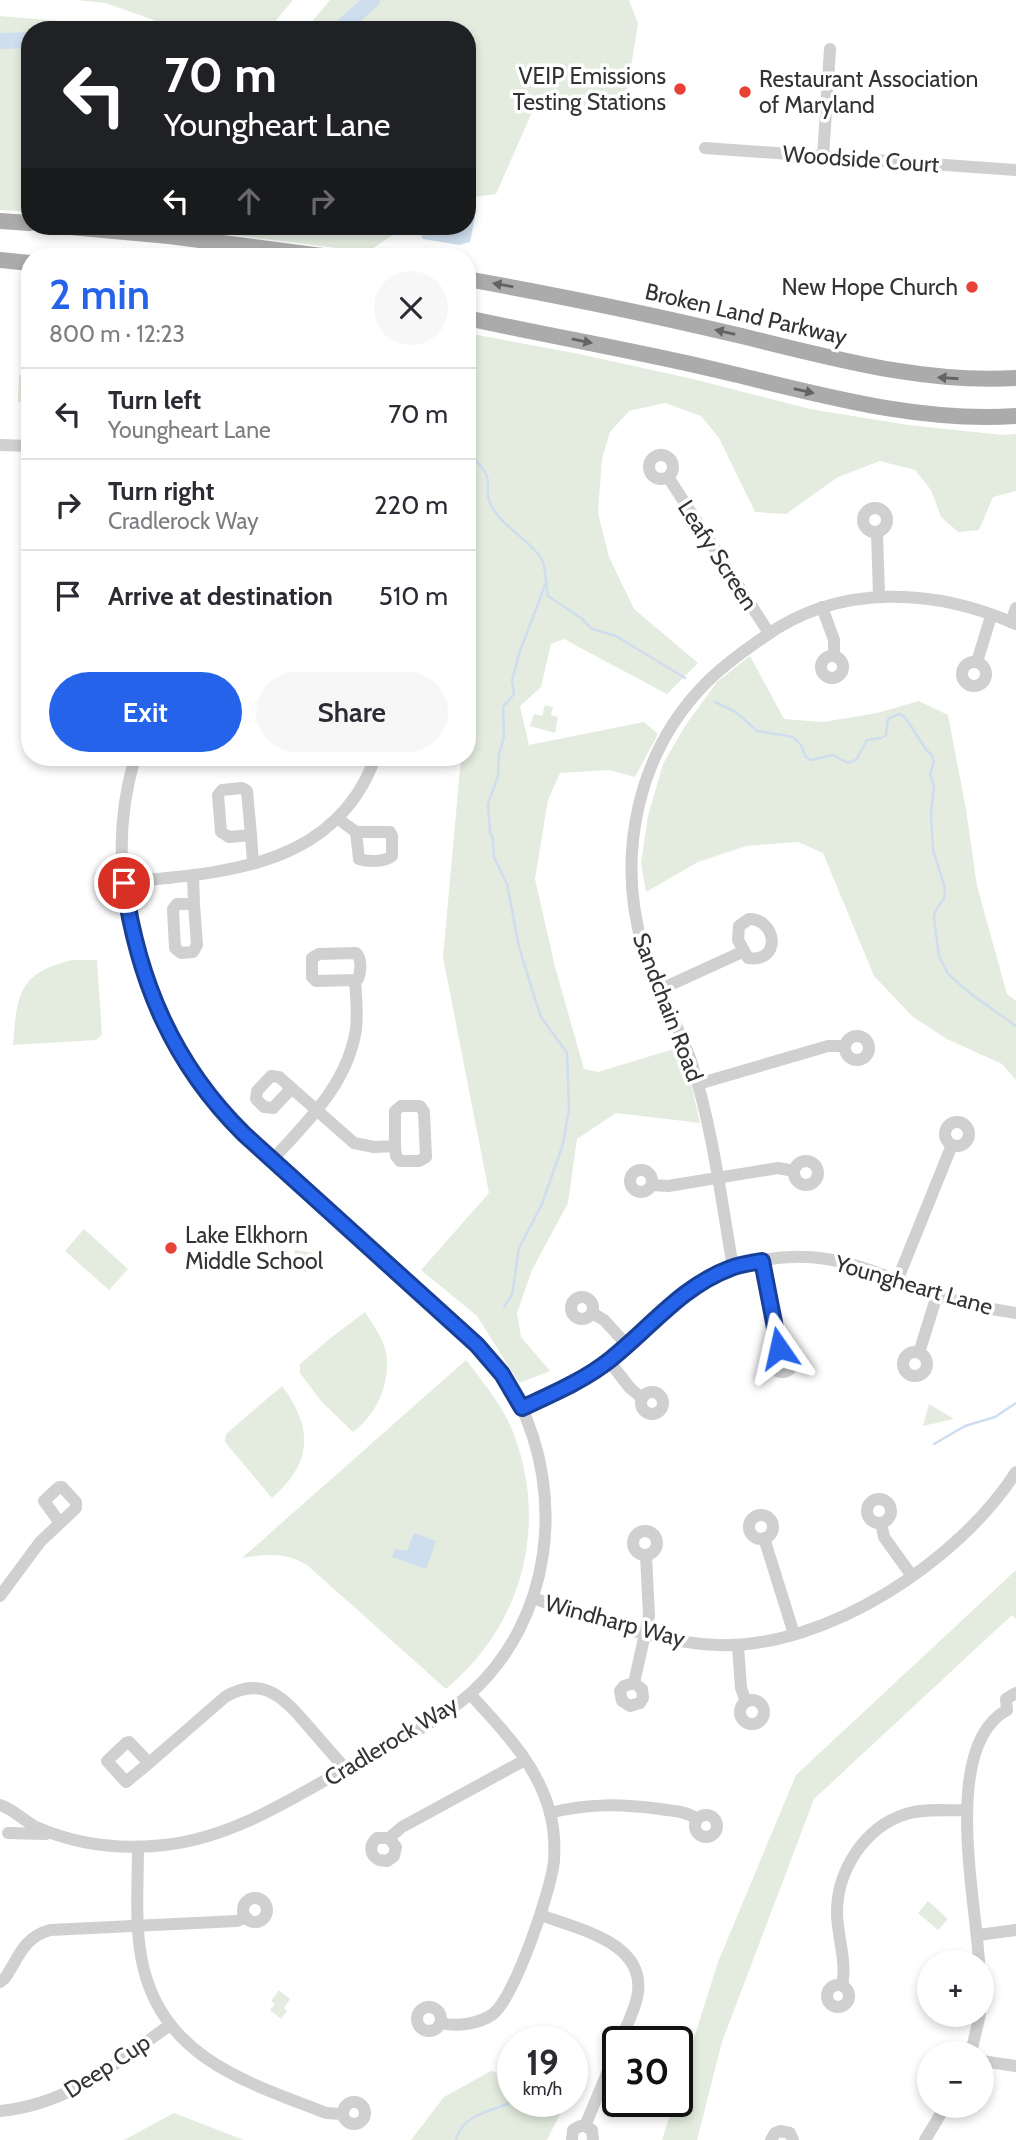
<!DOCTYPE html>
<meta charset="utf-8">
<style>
:root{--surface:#fff;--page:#f7f7f7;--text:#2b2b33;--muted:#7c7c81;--line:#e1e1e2;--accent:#2563eb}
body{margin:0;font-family:Cabin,sans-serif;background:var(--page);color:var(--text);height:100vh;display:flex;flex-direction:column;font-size:26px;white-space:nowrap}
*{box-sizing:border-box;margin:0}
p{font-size:23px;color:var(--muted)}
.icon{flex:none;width:38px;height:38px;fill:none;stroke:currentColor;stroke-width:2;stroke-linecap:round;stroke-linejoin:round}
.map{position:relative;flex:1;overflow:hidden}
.drawer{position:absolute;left:21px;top:248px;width:455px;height:518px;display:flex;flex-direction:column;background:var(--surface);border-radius:28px;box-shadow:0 4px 10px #0003}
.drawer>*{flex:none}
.guide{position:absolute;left:21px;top:21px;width:455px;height:214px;border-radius:28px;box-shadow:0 4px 10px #0003;background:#202124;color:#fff;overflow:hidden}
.controls{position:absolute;left:917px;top:1950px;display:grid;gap:14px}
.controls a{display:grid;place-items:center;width:77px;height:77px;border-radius:50%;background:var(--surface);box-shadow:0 4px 10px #0003;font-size:35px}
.speed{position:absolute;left:497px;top:2026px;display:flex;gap:14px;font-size:35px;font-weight:700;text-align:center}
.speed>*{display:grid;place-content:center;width:91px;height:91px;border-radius:50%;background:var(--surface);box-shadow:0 4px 10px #0003;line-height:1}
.speed small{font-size:18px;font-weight:400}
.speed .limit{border:4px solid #111;border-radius:10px;background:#fff;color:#111}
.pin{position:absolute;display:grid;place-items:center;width:60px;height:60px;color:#fff;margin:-30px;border:4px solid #fff;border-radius:50%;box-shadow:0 2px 7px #0007}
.me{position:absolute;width:77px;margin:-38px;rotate:349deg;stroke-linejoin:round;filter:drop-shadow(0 0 5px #0008)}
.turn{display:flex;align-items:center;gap:24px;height:147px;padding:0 28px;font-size:32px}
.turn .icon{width:91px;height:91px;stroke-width:2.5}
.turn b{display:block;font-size:49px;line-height:60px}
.lanes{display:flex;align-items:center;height:66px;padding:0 28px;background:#0003;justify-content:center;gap:35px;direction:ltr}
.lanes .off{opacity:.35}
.round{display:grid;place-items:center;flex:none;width:74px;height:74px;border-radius:37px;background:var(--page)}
.head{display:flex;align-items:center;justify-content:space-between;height:119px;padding:0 28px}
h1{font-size:42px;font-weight:600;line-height:52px;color:var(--accent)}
.button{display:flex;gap:14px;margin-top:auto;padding:14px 28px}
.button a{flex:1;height:80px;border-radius:42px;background:var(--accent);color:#fff;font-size:28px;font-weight:600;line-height:80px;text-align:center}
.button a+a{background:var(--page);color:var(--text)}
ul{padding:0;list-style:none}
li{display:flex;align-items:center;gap:21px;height:91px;padding:0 28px;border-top:2px solid var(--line)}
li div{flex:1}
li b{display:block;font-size:26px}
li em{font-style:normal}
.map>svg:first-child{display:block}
.green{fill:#e4ecdf}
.water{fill:#cedeee}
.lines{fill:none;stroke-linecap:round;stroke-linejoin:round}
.stream{stroke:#cedeee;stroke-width:2.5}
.river{stroke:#cedeee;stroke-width:16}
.minor{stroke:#d0d0d0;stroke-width:12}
.major{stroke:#ababab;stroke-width:16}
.oneway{fill:#636363}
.route-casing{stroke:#184099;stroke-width:18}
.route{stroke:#2563eb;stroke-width:12}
.poi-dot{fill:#e94136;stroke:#fff;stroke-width:2.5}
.labels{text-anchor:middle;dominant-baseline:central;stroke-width:7;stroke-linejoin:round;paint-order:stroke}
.poi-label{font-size:23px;fill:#333;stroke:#fff;text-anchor:end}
.street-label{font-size:23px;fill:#333;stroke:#fff}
</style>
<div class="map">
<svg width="1016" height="2140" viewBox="0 0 1016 2140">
<rect width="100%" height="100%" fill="#fff"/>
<g class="green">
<polygon points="76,0 293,0 268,30 181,30 106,3"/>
<polygon points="330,0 629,0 638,24 625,103 534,108 496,194 467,198 467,30 305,30"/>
<polygon points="0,16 107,25 120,30 30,30 30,212 0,210"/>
<polygon points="165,226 405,226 368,252"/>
<polygon points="467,333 579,354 693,379 810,409 908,425 1003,435 1016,434 1016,491 993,497 979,530 958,532 941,517 931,490 915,470 880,461 838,477 786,514 755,512 719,438 701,416 665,403 629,411 610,432 602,459 598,513 609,557 634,609 698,663 667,694 564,639 551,644 541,687 520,706 529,745 644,722 658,734 635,777 609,770 560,773 548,800 535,879 555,967 584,1069 598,1072 677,1048 690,1078 700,1123 616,1113 577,1139 568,1203 532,1270 517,1313 521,1337 550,1371 519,1383 477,1316 421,1270 489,1193 443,957 461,758 467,758"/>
<polygon points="30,374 30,403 18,402 19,375"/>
<polygon points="750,656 784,719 823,722 877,713 919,701 948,715 966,809 977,886 1007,994 1016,1001 1016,1080 1002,1064 947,1039 913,1017 874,976 823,853 798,842 746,846 698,862 646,892 641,863 648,816 663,764 685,726 717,682"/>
<polygon points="545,705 553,707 551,715 558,717 555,733 530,726 534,714 542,716"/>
<path d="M72 960H97L102 1035 96 1040 13 1045C17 995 18 973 72 960Z"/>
<polygon points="84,1229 128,1269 109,1290 65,1251"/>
<polygon points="295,1250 314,1253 319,1262 318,1266 308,1272 292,1269"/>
<path d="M365 1312C373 1325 383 1338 386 1352 391 1383 377 1414 353 1432L321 1401 300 1373V1364L328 1340Z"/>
<path d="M466 1360C483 1382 503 1406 513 1432 549 1525 523 1625 446 1689L307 1565C285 1552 267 1554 242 1558Z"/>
<path d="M282 1386C313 1427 313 1463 272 1498L225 1442 226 1434Z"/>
<polygon points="929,1404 954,1419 923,1426"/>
<polygon points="1016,1570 1016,1619 1012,1615 814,1799 722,2042 697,2140 662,2140 674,2102 677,2102 677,2092 718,1962 796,1775"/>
<polygon points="928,1901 948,1919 938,1930 918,1913"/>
<polygon points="279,1990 290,1999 284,2008 287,2011 281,2019 270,2010 275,2004 271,2001"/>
<polygon points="491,2071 513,2078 513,2102 566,2102 547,2140 411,2140 444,2097"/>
<polygon points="174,2113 244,2140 124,2140"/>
</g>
<g class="water">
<polygon points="471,206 475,217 470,242 460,245 423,239 421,235 427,226 467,226 467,207"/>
<polygon points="414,1533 436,1541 426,1569 392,1557 395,1549 407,1551"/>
</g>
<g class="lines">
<g class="stream">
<path d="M467 453C477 462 488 470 488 484 488 490 487 495 489 501 500 527 526 536 541 558 547 567 545 584 548 596L581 618 592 629 616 636 685 678"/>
<polyline points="715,702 736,712 757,731 793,737 801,745 806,757 811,760 833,755 848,763 856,760 867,740 881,738 886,735 888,719 899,714 905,717 927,751 932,755 934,762 930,774 934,786 931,814 933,850 945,888 944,898 935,912 934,918 939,956 948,974 971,994 1016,1026"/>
<polyline points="504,1307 512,1295 519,1248 542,1204 563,1144 569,1109 567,1053 541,1017 536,1002 519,947 507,884 494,857 493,839 490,832 488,804 498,776 499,755 504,736 503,707 514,694 512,680 520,651 545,585"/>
<polyline points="934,1444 965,1426 995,1417 1016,1403"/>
<path d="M456 2140C462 2114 492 2111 513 2102"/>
</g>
<g class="river">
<polyline points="65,30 87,30"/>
<polyline points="339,30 372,0"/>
<polyline points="0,41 30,40"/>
</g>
<g class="minor">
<polyline points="705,148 1016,170"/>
<polyline points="823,157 830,49"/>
<polyline points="0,445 30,446"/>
<circle cx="661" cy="467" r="12"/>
<polyline points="668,477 769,633"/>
<circle cx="875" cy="520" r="12"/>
<polyline points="877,532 879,596"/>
<polyline points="822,607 834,640 834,656"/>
<polyline points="1011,622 1016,608"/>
<circle cx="832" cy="667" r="11"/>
<polyline points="977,662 991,616"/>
<circle cx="974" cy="674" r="12"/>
<path d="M337 818 356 832H390L392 836V856C385 862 368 862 359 859L356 832"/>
<polyline points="251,835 247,791 242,788 222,790 218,795 221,832 229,837 251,835 253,863"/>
<polyline points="193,876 194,904 177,904 173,909 175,948 181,953 193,952 197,945 194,904"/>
<path d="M124 882C223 873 335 868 375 758"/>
<path d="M749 919C777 919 782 963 748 958L738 940 739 926Z"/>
<polyline points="661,989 742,952"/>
<circle cx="857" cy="1048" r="12"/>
<polyline points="698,1084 828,1046 845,1046"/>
<polyline points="291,1089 273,1108 264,1107 256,1099 257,1091 271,1076 279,1077 354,1143 374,1147 395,1146 395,1111 401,1106 420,1106 424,1112 426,1157 419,1161 400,1161 396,1156 395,1146"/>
<circle cx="957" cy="1134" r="12"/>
<path d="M273 1159C308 1121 348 1083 356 1029 358 1013 356 996 355 980L316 981 312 977V958L319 954 356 953C362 959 361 971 358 979L355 980"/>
<circle cx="806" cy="1173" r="12"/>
<circle cx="641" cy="1181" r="11"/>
<polyline points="652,1185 668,1186 778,1168 794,1171"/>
<polyline points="762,1261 779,1348"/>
<path d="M733 1267C721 1199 713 1130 692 1064 679 1024 654 988 643 948 616 855 637 753 706 683 724 665 744 651 764 637 839 583 934 588 1016 624"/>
<polyline points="897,1281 952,1145"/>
<circle cx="582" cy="1308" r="11"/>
<polyline points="592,1313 604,1320 627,1345"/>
<circle cx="782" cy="1360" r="12"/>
<circle cx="915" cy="1364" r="12"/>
<polyline points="919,1353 937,1295"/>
<polyline points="609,1361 630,1388 642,1398"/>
<circle cx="652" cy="1403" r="11"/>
<path d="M522 1408C551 1394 584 1380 610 1360 630 1344 646 1325 664 1309 708 1269 769 1250 827 1259 864 1265 898 1281 933 1294 960 1303 988 1309 1016 1313"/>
<circle cx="879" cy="1511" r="12"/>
<circle cx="761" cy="1527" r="12"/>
<polyline points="881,1523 884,1537 912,1576"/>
<circle cx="645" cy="1543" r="12"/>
<polyline points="764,1538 794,1634"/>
<polyline points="0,1596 40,1542 76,1508 76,1502 62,1487 59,1487 44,1501 60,1523"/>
<path d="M533 1598C592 1618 655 1643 718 1645 826 1649 959 1561 1016 1472"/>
<polyline points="738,1646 741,1688 746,1702"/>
<polyline points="634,1683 642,1689 643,1698 640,1703 630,1706 622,1701 620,1691 624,1686 634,1683 649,1616 646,1555"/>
<circle cx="752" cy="1712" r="12"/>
<polyline points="1007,1710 1006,1699 1016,1693"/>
<path d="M149 1763 126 1782 107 1761 126 1743 129 1742 149 1763 225 1697C263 1674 285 1699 309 1727 321 1741 333 1755 345 1768"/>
<path d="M0 1805C13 1809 24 1821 36 1827 77 1845 120 1850 165 1845 230 1838 284 1803 340 1772 383 1747 433 1727 471 1693 552 1619 566 1496 518 1400 508 1380 492 1362 477 1345L219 1109C143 1013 98 879 135 758"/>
<path d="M550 1813C588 1803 621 1804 660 1809 673 1811 686 1811 697 1819"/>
<circle cx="706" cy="1826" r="11"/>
<polyline points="8,1833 46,1834"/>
<path d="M389 1838 396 1847 394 1856 387 1861 379 1860C369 1855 369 1845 377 1838H389L402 1827 525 1760"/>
<path d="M138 1847C138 1887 134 1932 144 1970 167 2060 250 2083 326 2113L342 2114"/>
<circle cx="255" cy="1910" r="12"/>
<path d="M541 1915C576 1929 644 1941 638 1992 636 2009 626 2026 620 2042"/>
<polyline points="978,1935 1016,1930"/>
<path d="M979 1962C976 1899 941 1746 1007 1710"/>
<path d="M0 1982 5 1978C19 1957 24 1937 50 1930L237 1921 246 1917"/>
<path d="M842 1985C847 1962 838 1939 837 1915 836 1872 864 1827 906 1814 924 1808 947 1811 966 1810"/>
<circle cx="838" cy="1996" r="11"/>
<circle cx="429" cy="2019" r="12"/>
<path d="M441 2023C457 2027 479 2024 493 2014 515 1996 551 1891 554 1861 555 1845 554 1828 550 1813 538 1765 502 1729 470 1694"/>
<polyline points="971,2053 980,2014"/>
<polyline points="982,2061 1016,2066"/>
<circle cx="354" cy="2113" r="11"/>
<path d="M0 2111C70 2104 115 2064 170 2025"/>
<polyline points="585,2126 618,2047"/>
<polyline points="585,2126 592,2130 593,2140"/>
<polyline points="572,2140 573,2130 580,2126 585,2126"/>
<polyline points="771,2140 775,2133 780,2131 790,2133 793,2140"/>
<polyline points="925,2140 946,2105"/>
</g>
<g class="major">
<polyline points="0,221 30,223"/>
<polyline points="59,226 169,236 330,257"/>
<polyline points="0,260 30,263"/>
<path d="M467 279C556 295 645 313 733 334 826 356 919 384 1016 378"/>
<path d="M467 318C549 336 631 350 712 369 812 392 912 423 1016 416"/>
</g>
</g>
<defs><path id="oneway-solid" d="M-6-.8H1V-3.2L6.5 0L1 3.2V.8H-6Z" transform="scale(1.75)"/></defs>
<g class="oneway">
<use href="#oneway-solid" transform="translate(503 285) rotate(-170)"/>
<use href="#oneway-solid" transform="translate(725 332) rotate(-167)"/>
<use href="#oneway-solid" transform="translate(582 341) rotate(12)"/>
<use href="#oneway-solid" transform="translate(948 378) rotate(-176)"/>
<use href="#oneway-solid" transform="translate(804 391) rotate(13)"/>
</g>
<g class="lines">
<g class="route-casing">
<path id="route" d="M124 883C138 981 173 1064 244 1134L477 1345 502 1374 522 1408C552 1394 585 1380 611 1359 651 1327 682 1286 731 1268 741 1264 752 1263 762 1261L779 1348"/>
</g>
<use href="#route" class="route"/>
</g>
<g class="poi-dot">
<circle cx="680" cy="89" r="7"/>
<circle cx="745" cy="92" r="7"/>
<circle cx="972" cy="287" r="7"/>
<circle cx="171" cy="1248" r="7"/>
</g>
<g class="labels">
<g class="poi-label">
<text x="666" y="76">VEIP Emissions<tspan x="666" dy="26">Testing Stations</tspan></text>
<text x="759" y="79" text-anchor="start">Restaurant Association<tspan x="759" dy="26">of Maryland</tspan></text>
<text x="958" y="287">New Hope Church</text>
<text x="185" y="1235" text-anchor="start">Lake Elkhorn<tspan x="185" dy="26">Middle School</tspan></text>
</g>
<g class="street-label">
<text transform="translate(861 159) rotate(4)">Woodside Court</text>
<text transform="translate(746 314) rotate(13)">Broken Land Parkway</text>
<text transform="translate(718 555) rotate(57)">Leafy Screen</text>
<text transform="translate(668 1007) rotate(69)">Sandchain Road</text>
<text transform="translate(914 1285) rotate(16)">Youngheart Lane</text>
<text transform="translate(615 1621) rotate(15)">Windharp Way</text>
<text transform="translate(391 1741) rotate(-31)">Cradlerock Way</text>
<text transform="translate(107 2066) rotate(-33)">Deep Cup</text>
</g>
</g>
</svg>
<div class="controls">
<a>+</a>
<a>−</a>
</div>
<div class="speed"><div>19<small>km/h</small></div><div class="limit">30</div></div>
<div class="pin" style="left:124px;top:883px;background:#d93025"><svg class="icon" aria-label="arrive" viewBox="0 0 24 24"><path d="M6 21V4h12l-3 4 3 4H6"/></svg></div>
<svg class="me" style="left:779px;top:1348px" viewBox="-20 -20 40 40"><path d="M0-17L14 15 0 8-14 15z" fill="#2563eb" stroke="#fff" stroke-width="4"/></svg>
<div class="guide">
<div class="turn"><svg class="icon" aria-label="left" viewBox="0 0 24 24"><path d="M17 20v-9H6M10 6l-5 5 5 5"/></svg><div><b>70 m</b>Youngheart Lane</div></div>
<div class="lanes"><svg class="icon" aria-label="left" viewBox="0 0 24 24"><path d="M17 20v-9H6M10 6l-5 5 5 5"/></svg><svg class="icon off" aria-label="ahead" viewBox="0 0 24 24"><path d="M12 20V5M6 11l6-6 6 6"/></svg><svg class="icon off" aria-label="right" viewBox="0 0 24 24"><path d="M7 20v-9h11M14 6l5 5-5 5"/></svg></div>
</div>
<section class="drawer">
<div class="head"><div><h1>2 min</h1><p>800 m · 12:23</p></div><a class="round"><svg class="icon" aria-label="close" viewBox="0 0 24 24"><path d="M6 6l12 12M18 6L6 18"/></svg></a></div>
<ul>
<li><svg class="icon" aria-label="left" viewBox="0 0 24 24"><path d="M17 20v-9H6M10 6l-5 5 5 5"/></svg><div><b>Turn left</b><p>Youngheart Lane</p></div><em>70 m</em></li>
<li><svg class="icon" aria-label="right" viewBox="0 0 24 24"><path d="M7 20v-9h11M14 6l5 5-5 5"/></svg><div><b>Turn right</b><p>Cradlerock Way</p></div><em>220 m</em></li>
<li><svg class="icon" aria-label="arrive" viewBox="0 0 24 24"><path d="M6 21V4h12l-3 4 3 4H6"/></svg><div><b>Arrive at destination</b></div><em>510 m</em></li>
</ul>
<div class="button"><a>Exit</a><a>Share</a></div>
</section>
</div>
